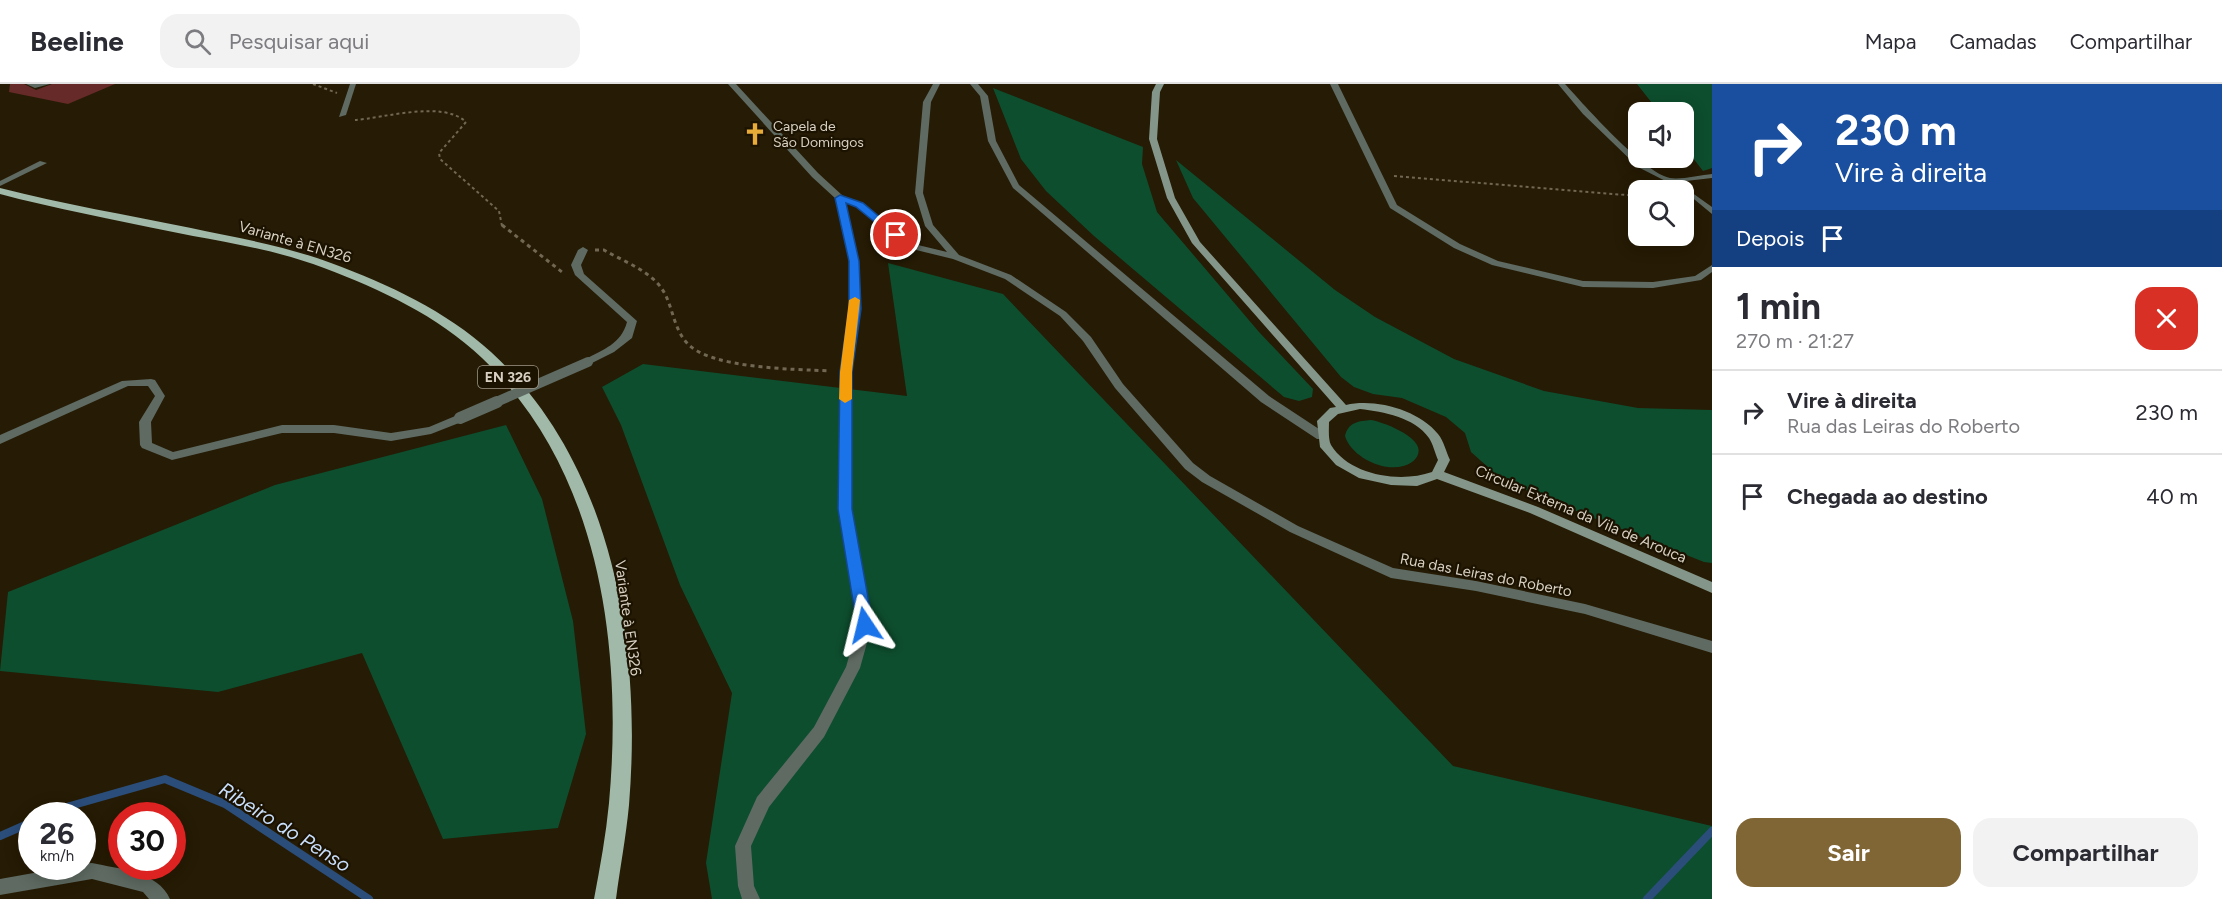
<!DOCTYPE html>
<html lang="pt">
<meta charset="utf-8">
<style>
:root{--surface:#fff;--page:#f2f2f3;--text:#2b2b33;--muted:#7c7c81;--line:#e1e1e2;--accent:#806535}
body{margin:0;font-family:Figtree,sans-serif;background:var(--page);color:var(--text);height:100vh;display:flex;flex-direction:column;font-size:22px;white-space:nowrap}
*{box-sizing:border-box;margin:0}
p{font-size:20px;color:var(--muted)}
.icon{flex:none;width:33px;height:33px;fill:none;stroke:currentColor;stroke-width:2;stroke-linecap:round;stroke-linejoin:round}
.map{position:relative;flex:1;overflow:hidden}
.details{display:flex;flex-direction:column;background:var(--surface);width:510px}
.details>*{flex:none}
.guide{background:#1a4fa0;color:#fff;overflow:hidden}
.fabs{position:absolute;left:1628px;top:18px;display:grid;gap:12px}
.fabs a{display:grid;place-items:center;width:66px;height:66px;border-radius:12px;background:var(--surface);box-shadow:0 3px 15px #0003;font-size:30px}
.speed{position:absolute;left:18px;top:718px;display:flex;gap:12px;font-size:30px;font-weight:700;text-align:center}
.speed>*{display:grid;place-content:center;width:78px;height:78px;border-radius:50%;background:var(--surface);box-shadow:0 3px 15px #0003;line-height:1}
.speed small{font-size:15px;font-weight:400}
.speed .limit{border:9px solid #d22;background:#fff;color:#111}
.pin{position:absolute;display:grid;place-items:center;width:51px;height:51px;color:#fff;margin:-26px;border:3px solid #fff;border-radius:50%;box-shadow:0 2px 6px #0007}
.me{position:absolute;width:66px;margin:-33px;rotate:350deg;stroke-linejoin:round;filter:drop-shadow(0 0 4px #0008)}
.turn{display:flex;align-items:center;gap:21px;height:126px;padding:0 24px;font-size:27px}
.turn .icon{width:78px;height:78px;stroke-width:2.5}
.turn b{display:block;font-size:42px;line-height:51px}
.then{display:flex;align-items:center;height:57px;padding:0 24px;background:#0003;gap:12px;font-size:22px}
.round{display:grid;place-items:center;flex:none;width:63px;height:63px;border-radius:18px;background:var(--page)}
.headline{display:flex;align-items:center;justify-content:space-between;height:102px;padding:0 24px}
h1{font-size:36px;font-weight:700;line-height:45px}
.button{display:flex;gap:12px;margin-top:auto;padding:12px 24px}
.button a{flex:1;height:69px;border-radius:18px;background:var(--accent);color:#fff;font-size:24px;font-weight:700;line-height:69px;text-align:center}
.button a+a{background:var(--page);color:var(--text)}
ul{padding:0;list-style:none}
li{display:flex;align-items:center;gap:18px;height:84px;padding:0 24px;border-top:2px solid var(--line)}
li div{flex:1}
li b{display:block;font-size:22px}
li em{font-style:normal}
header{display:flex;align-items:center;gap:36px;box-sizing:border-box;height:84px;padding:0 30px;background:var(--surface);border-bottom:2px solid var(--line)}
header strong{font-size:28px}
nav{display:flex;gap:33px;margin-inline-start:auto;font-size:21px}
.search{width:420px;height:54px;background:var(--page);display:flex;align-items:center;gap:15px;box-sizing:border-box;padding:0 21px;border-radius:18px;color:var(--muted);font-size:22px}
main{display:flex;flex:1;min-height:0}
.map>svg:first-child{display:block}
.green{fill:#0d4e2e}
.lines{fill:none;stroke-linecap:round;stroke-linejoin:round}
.stream{stroke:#2b4d7a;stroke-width:8}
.building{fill:#662a28}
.path-far1{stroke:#716854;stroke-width:2;stroke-dasharray:3 3;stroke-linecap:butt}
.path{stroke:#716854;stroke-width:3;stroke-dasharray:4 4;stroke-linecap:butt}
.service{fill:#5e6a62;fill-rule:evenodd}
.minor{fill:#5e6a62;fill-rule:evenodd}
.secondary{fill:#84968a;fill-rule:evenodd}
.primary{fill:#a0b9a9;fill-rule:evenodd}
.minor-bridge-far1{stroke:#5e6a62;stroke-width:10}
.minor-bridge{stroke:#5e6a62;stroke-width:12}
.route{fill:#1a73e8;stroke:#114b97;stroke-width:1.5}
.slow{fill:#f59e0b}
.labels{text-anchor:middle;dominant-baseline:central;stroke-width:4.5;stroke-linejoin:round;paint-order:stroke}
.far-poi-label{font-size:14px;fill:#d8d1c3;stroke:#1c1200;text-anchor:start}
.shield{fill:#1c1200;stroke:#a09888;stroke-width:1.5}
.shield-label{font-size:14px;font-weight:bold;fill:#d8d1c3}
.street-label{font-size:15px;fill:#d8d1c3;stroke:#1c1200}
.near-water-label{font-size:20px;font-style:italic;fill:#c9dffc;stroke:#1c1200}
</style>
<header>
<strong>Beeline</strong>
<div class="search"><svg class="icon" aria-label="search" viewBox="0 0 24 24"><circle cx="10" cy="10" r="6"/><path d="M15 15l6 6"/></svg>Pesquisar aqui</div>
<nav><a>Mapa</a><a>Camadas</a><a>Compartilhar</a></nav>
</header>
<main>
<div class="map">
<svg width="1712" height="815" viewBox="0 0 1712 815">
<rect width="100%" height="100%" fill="#261b04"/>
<g class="green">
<polygon points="1637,0 1712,0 1712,84 1703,87 1683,61 1683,28 1659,28"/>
<polygon points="993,4 1143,63 1142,80 1157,128 1259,248 1313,305 1312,313 1299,317 1284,313 1094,152 1046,107 1021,75"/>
<polygon points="1176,76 1335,206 1375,233 1454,275 1544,307 1638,324 1712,326 1712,479 1704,478 1541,413 1499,393 1471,368 1465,349 1446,333 1402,314 1373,310 1354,303 1341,293 1193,114"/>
<polygon points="888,179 1003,210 1453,682 1712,742 1712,815 712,815 706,779 732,609 680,501 621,341 602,303 643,280 907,312"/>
<path d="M1371 336C1384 338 1437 358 1412 378 1391 393 1351 374 1345 352 1348 338 1359 337 1371 336Z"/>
<polygon points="506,341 542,415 573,537 586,650 558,744 443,755 362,569 218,608 0,587 8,508 275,401"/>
</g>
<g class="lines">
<g class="stream">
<polyline points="46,732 70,722 165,695 225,720 369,815"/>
<polyline points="0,752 32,738"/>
<polyline points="1647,815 1712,747"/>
</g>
</g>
<polygon class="building" points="10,0 24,0 36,6 52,0 115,0 68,20 9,8"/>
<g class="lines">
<g class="path-far1">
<polyline points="313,0 337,9"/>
<path d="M355 36C384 34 443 16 466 38L439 69 440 75 499 127 502 142"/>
<polyline points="1394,92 1638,112"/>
</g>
<g class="path">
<polyline points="502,141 562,188"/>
<path d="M595 166H604C626 179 655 188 666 212 673 227 675 246 687 259 710 285 795 285 830 287"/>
</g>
<g class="service">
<polygon points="26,0 50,0 35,4"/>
<polygon points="40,77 47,79 0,102 0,97"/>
</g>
<g class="minor">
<polygon points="350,0 356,0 346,31 339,33"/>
<polygon points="728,0 736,0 818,89 843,112 863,119 899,149 918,161 947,168 925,142 915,109 923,18 933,0 940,0 931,18 923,109 933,141 959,171 1011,191 1066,228 1091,253 1123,300 1193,379 1210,392 1298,442 1393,484 1476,497 1585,520 1712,557 1712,569 1585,530 1476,507 1391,494 1290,448 1202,398 1185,385 1115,304 1083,257 1060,232 1005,195 953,175 912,165 893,153 857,123 846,119 859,177 860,225 851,288 851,425 872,541 860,584 824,653 769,723 751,762 754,802 760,815 742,815 738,802 735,762 757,713 814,643 846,583 858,541 839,425 841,288 850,225 849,177 839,125 836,115 812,93"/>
<polygon points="970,0 978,0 988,12 996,57 1019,101 1269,312 1325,349 1327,352 1325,355 1317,355 1261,318 1013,104 988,57 980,12"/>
<polygon points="1330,0 1338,0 1397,121 1460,160 1498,177 1583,197 1653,198 1695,192 1712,181 1712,188 1701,196 1653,204 1583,203 1492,181 1454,164 1390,124"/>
<path d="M1558 0H1565C1584 21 1644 89 1670 94 1680 96 1701 91 1712 90V94L1677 98 1712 123V130L1683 106 1638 83 1583 30Z"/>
<path d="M583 163 588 166 581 181 584 190 637 237 632 254 614 268 588 281 583 278 584 276C604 265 621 260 627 238L575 191 571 181 578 166Z"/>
<polygon points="151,295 155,296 165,312 151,338 152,359 173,368 282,341 334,341 391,349 429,343 460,330 466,334 464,337 431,350 391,357 334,349 282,349 172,376 142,364 140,361 139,338 155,312 148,302 128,302 0,360 0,351 122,297"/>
<path d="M92 779C118 785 158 787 170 815H149L143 808 92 795 0 811V795L67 783H82V780Z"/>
</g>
<path class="secondary" d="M1156 0H1164L1160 8 1157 55 1175 114 1200 158 1346 321C1375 314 1419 326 1438 350 1444 357 1446 368 1450 376L1444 388 1538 423 1712 498V509L1530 429 1437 395 1417 402 1391 401 1359 394 1336 381 1320 363 1317 337 1330 324 1336 323 1192 159 1167 114 1149 55 1152 8ZM1360 325C1384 328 1414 333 1429 354 1433 360 1435 369 1438 376L1432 388C1401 399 1350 392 1331 361 1328 355 1329 345 1329 338L1338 330Z"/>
<path class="primary" d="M0 104C63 120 127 131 191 144 238 154 286 162 331 179 388 200 446 227 491 268 614 381 642 563 629 721 626 753 620 784 616 815H594C600 783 606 751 609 719 623 564 601 387 482 274 438 232 380 205 324 184 282 168 237 160 193 152 135 140 77 129 19 115L0 110Z"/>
<polyline class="minor-bridge-far1" points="494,319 588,278"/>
<polyline class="minor-bridge" points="460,334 497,318"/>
</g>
<polygon class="route" points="840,111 863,119 901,151 893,153 856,123 846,119 859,177 861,225 852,288 852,425 873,541 870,546 865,547 859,546 857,541 838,425 840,288 849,225 849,177 835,114"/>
<polygon class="slow" points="855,213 860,216 852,288 852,315 845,319 839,315 840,288 849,216"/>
<defs>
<g id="church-bare" transform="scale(1.8)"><path d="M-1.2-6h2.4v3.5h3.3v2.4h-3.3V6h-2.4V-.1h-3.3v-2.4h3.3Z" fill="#e8ab37" stroke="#1c1200" stroke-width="2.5" paint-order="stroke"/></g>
</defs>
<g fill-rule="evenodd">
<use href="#church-bare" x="755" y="50"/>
</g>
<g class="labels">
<g class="far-poi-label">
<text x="773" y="42">Capela de<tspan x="773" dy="16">São Domingos</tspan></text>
</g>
<rect class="shield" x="478" y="282" width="60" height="22" rx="4.5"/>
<g class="shield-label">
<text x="508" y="293">EN 326</text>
</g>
<g class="street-label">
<text transform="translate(295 158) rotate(16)">Variante à EN326</text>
<text transform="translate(1581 430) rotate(23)">Circular Externa da Vila de Arouca</text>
<text transform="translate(1486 491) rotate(11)">Rua das Leiras do Roberto</text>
<text transform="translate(628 534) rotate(82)">Variante à EN326</text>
</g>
<g class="near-water-label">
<text transform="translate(285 743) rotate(32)">Ribeiro do Penso</text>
</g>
</g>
</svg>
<div class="fabs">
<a><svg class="icon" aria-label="sound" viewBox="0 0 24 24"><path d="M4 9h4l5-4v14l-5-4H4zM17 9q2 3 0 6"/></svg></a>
<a><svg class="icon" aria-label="search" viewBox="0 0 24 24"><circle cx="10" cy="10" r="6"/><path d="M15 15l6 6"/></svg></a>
</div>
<div class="speed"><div>26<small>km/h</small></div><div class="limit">30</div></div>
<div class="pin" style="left:896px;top:151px;background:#d93025"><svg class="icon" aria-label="arrive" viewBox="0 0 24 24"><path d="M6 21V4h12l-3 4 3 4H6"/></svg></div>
<svg class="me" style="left:865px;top:541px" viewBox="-20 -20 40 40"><path d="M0-17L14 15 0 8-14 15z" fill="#1a73e8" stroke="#fff" stroke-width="4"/></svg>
</div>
<section class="details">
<div class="guide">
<div class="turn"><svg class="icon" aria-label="right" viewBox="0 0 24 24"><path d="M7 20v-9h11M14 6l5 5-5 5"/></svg><div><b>230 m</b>Vire à direita</div></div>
<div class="then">Depois<svg class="icon" aria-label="arrive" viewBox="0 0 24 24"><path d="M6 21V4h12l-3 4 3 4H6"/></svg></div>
</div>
<div class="headline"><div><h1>1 min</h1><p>270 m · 21:27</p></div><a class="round" style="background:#d93025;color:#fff"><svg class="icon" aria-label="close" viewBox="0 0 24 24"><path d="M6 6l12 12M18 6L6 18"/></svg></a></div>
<ul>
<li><svg class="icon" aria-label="right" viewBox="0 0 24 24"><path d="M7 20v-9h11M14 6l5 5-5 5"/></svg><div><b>Vire à direita</b><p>Rua das Leiras do Roberto</p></div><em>230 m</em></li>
<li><svg class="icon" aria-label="arrive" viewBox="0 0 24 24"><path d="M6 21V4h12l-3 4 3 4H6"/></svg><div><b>Chegada ao destino</b></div><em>40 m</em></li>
</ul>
<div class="button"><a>Sair</a><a>Compartilhar</a></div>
</section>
</main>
